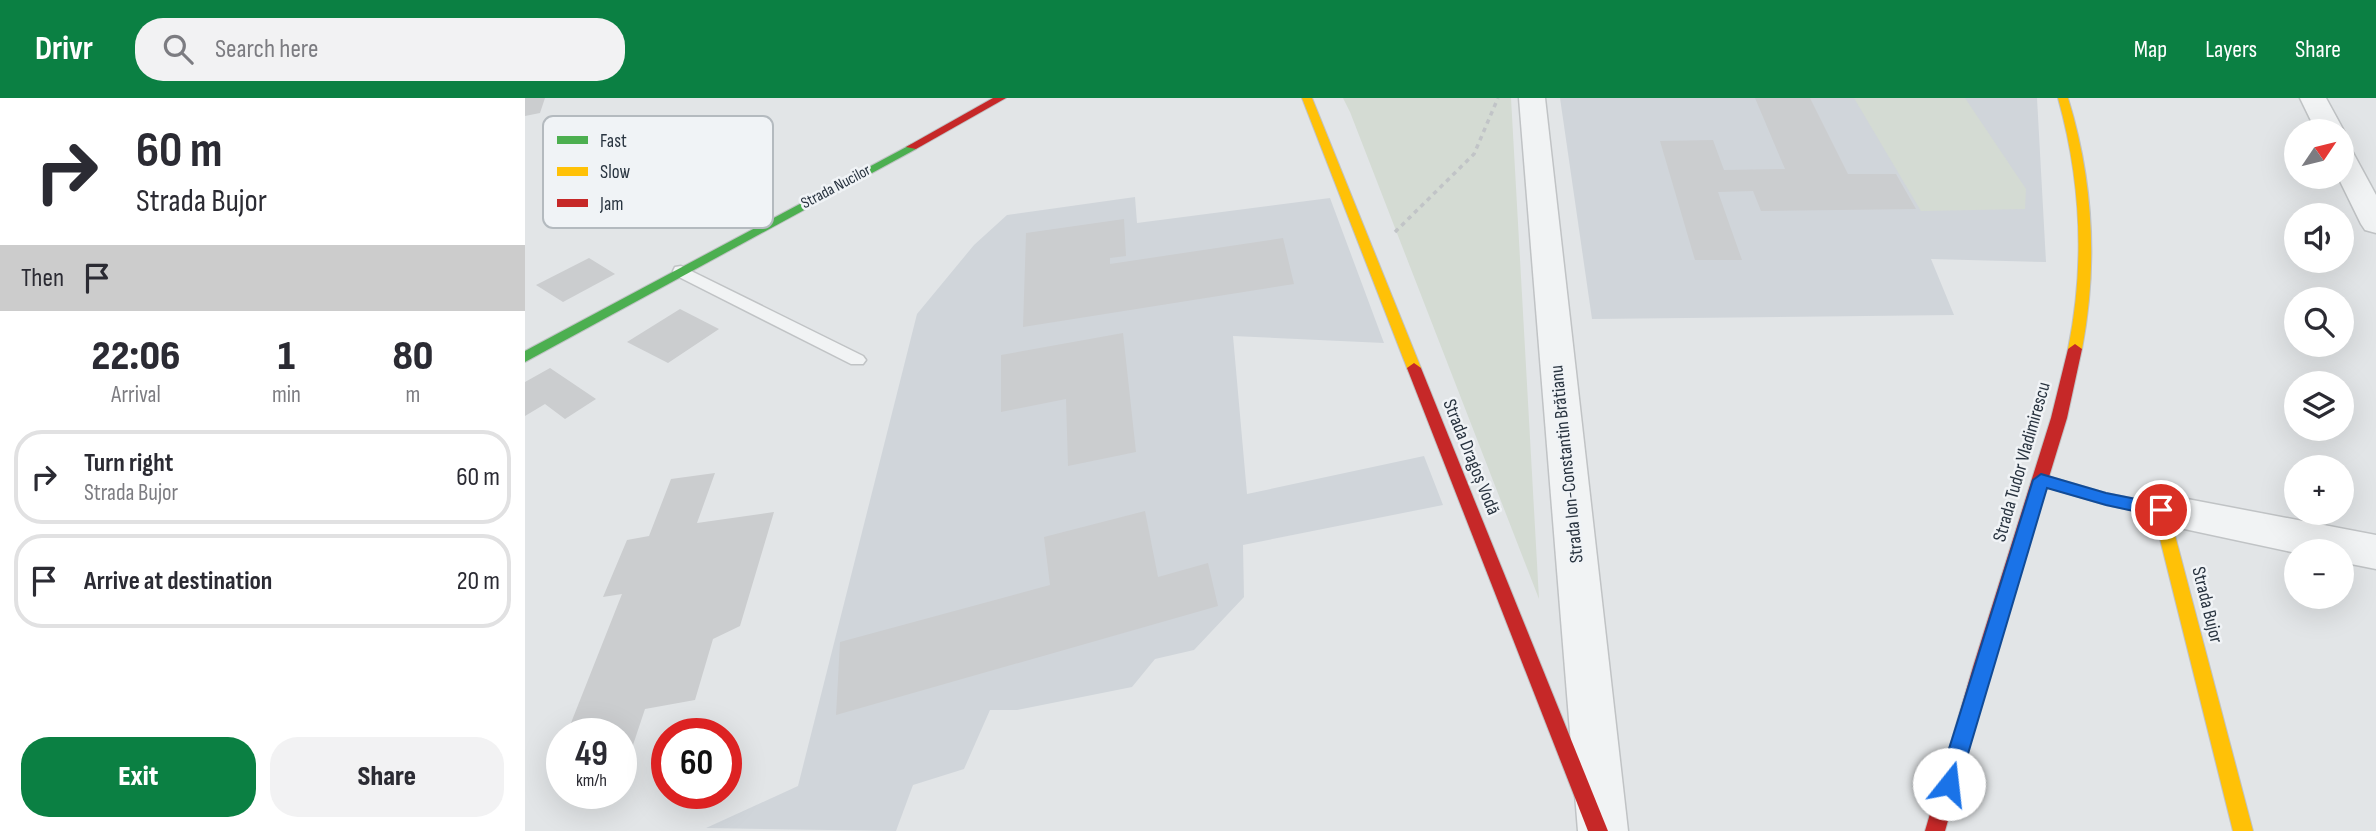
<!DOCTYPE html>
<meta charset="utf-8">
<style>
:root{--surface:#fff;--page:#f2f2f3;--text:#2b2b33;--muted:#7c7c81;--line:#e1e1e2;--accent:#0b8043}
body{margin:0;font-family:"Sofia Sans Condensed",sans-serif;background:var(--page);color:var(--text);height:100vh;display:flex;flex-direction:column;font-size:26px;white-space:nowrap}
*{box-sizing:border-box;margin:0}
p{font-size:23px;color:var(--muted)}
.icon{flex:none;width:38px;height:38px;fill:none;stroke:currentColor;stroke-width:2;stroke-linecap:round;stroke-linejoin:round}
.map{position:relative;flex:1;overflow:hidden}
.drawer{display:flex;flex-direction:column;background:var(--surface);width:525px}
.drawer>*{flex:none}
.hud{background:#fff;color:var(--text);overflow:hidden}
.needle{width:46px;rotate:55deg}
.fabs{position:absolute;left:1759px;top:21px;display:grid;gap:14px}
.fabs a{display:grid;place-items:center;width:70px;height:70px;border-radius:50%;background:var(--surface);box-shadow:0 7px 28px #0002;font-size:35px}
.speed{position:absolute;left:21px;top:620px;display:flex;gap:14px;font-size:35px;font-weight:700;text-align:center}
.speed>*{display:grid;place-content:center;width:91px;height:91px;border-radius:50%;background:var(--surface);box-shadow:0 7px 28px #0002;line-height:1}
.speed small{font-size:18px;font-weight:400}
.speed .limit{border:10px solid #d22;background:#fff;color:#111}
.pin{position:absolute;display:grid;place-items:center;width:60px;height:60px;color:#fff;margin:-30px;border:4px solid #fff;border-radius:50%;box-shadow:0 2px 7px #0007}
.me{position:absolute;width:77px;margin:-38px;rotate:16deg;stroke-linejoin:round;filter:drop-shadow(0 0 5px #0008)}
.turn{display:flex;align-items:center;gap:24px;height:147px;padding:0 21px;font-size:32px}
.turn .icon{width:91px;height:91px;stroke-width:2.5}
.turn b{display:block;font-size:49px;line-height:60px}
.then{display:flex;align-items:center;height:66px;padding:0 21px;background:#0003;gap:14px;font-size:26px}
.eta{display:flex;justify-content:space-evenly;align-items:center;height:119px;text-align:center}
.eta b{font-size:42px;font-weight:800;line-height:49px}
.action{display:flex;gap:14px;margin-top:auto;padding:14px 21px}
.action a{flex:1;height:80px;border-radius:28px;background:var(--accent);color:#fff;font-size:28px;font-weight:800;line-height:80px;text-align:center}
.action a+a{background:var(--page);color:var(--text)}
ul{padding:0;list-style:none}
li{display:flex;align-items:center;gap:21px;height:94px;margin:0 14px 10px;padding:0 7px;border:4px solid var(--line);border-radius:28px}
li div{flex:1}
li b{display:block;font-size:26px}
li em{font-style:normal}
header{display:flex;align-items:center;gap:42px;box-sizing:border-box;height:98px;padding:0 35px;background:var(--accent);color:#fff}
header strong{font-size:33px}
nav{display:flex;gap:38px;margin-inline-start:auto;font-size:24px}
.search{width:490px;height:63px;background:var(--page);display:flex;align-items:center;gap:18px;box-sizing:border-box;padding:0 24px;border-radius:28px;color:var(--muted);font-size:26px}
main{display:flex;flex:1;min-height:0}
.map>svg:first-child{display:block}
.built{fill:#d0d5da}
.green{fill:#d4dbd3}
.building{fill:#cbcdcf}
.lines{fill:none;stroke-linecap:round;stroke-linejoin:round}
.lane-casing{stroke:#c0c3c5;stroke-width:3}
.street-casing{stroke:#c0c3c5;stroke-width:3}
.fast-casing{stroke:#c0c3c5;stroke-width:2}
.slow-casing{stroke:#c0c3c5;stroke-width:2}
.jam-casing{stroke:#c0c3c5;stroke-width:2}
.path{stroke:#c1c4c7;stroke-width:3.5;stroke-dasharray:4.5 4.5;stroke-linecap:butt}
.lane{fill:#f1f3f4;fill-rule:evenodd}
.street{fill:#f1f3f4;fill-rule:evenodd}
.fast{fill:#4caf50;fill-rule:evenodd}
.slow{fill:#ffc107;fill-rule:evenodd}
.jam{fill:#c62828;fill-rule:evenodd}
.route{fill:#1a73e8;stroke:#114b97;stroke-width:2}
.labels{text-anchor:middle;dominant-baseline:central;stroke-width:5;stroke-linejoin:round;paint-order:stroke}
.far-street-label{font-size:16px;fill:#293440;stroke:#f0f3f6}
.street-label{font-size:19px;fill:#293440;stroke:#f0f3f6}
.key{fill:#f0f3f6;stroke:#b4babf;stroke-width:2}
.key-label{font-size:19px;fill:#293440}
</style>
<header>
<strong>Drivr</strong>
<div class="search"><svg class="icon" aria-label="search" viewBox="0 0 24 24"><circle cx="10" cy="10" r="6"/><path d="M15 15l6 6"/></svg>Search here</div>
<nav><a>Map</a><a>Layers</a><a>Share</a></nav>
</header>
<main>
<section class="drawer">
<div class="hud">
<div class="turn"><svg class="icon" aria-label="right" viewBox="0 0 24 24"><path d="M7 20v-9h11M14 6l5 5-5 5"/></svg><div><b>60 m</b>Strada Bujor</div></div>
<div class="then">Then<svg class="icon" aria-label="arrive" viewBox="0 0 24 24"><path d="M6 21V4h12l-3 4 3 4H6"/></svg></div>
</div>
<div class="eta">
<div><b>22:06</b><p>Arrival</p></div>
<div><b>1</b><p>min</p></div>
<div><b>80</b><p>m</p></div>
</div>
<ul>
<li><svg class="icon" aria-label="right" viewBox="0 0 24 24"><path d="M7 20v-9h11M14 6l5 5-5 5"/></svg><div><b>Turn right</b><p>Strada Bujor</p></div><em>60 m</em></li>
<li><svg class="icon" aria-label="arrive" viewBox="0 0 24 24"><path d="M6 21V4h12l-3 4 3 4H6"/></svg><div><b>Arrive at destination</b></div><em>20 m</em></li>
</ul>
<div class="action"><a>Exit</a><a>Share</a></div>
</section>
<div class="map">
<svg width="1851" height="733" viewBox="0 0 1851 733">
<rect width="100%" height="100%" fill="#e2e5e7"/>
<g class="built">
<polygon points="1035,0 1512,0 1521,164 1406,161 1429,217 1067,221"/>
<polygon points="610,99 612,125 805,100 859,245 708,238 722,396 899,358 918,407 718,447 719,499 669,552 630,561 607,589 492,612 465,612 439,671 388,687 371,733 181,730 273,688 392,216 449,147 482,117"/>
</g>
<g class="green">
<polygon points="818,0 986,0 1014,501 825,14"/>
<polygon points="1329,0 1440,0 1501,91 1500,111 1396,113"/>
</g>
<g class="building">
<polygon points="0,0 20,0 15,15 0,18"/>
<polygon points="1230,0 1285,0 1323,76 1371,76 1391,111 1236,113 1228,93 1193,94 1217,162 1170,162 1135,43 1188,42 1199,72 1260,71"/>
<polygon points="138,70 154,111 93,130 78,87"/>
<polygon points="599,121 601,158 585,160 585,166 758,140 769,186 498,229 501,135"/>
<polygon points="64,160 90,176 38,204 11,187"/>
<polygon points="155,211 194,231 143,265 102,244"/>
<polygon points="598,235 611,354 543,368 541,301 476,314 476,257"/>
<polygon points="25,270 71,301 40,321 20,306 0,318 0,284"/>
<polygon points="190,375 172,425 249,414 215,528 188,541 170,602 120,611 101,668 96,669 96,635 42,635 97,496 78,499 102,442 124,438 146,381"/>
<polygon points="620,413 633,479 683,465 693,508 311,617 315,544 525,487 519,439"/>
<polygon points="37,650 37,679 24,682"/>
</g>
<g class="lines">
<g class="lane-casing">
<polygon id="lane" points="156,168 338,258 341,262 338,266 326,266 150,177 148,173 150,169"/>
</g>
<g class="street-casing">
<g id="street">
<polygon points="994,0 1020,0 1103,733 1053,733"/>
<polygon points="1775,0 1801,0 1819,33 1816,36 1816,33 1791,33"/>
<polygon points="1816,49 1826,51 1851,97 1851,135 1840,132 1836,126 1813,79 1816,79"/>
<polygon points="1636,396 1851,437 1851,471 1816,464 1816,453 1771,455 1622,423 1616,412 1622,401"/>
</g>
</g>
<g class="fast-casing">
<polygon id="fast" points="387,46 391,47 391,51 0,264 0,253"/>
</g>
<g class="slow-casing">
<g id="slow">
<polygon points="777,0 787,0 896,270 894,274 884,274 882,270"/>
<path d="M1533 0H1543C1568 81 1573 167 1557 251L1550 256 1543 251C1560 168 1556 82 1533 0Z"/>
<polygon points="1516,376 1581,395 1642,407 1728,733 1708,733 1629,417 1581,407 1510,386 1508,382 1510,378"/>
</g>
</g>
<g class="jam-casing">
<g id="jam">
<polygon points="468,0 481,0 391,51 381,49"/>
<polygon points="1550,246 1557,251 1542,320 1466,569 1420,733 1400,733 1448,569 1526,320 1543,251"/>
<polygon points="889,265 896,270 1083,733 1063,733 882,270"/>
</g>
</g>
<polyline class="path" points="870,134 949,56 973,0"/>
<use href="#lane" class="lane"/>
<use href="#street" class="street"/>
<use href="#fast" class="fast"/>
<use href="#slow" class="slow"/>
<use href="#jam" class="jam"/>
</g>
<polygon class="route" points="1516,376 1581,395 1636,406 1642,408 1645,412 1642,417 1636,419 1581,407 1522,390 1434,686 1431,693 1424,696 1416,693 1413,686 1508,382"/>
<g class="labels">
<g class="far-street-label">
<text transform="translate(311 89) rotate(-28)">Strada Nucilor</text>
</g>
<g class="street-label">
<text transform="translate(946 359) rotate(68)">Strada Dragoș Vodă</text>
<text transform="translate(1497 364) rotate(-74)">Strada Tudor Vladimirescu</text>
<text transform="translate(1042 366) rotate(-96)">Strada Ion-Constantin Brătianu</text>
<text transform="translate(1682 507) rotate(76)">Strada Bujor</text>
</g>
</g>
<rect x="18" y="18" width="230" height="112" rx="10" class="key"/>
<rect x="32" y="38" width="31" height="8" fill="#4caf50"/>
<rect x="32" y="69" width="31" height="9" fill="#ffc107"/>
<rect x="32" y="101" width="31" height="8" fill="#c62828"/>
<g class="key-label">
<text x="75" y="49">Fast</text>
<text x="75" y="80">Slow</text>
<text x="75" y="112">Jam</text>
</g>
</svg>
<div class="fabs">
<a><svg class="needle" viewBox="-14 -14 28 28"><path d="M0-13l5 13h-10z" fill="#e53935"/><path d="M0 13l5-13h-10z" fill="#7c7c81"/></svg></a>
<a><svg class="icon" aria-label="sound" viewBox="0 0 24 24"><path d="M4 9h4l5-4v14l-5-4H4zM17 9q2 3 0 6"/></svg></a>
<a><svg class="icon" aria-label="search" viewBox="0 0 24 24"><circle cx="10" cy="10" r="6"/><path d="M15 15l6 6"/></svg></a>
<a><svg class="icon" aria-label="layers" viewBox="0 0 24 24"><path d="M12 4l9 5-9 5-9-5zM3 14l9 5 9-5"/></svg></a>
<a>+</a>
<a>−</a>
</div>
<div class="speed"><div>49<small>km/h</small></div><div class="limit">60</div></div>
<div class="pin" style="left:1636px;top:412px;background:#d93025"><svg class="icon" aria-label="arrive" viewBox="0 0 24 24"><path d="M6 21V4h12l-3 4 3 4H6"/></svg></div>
<svg class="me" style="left:1424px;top:686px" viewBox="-20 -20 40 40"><circle r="19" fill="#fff"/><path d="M0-13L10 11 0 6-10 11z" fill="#1a73e8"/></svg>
</div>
</main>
